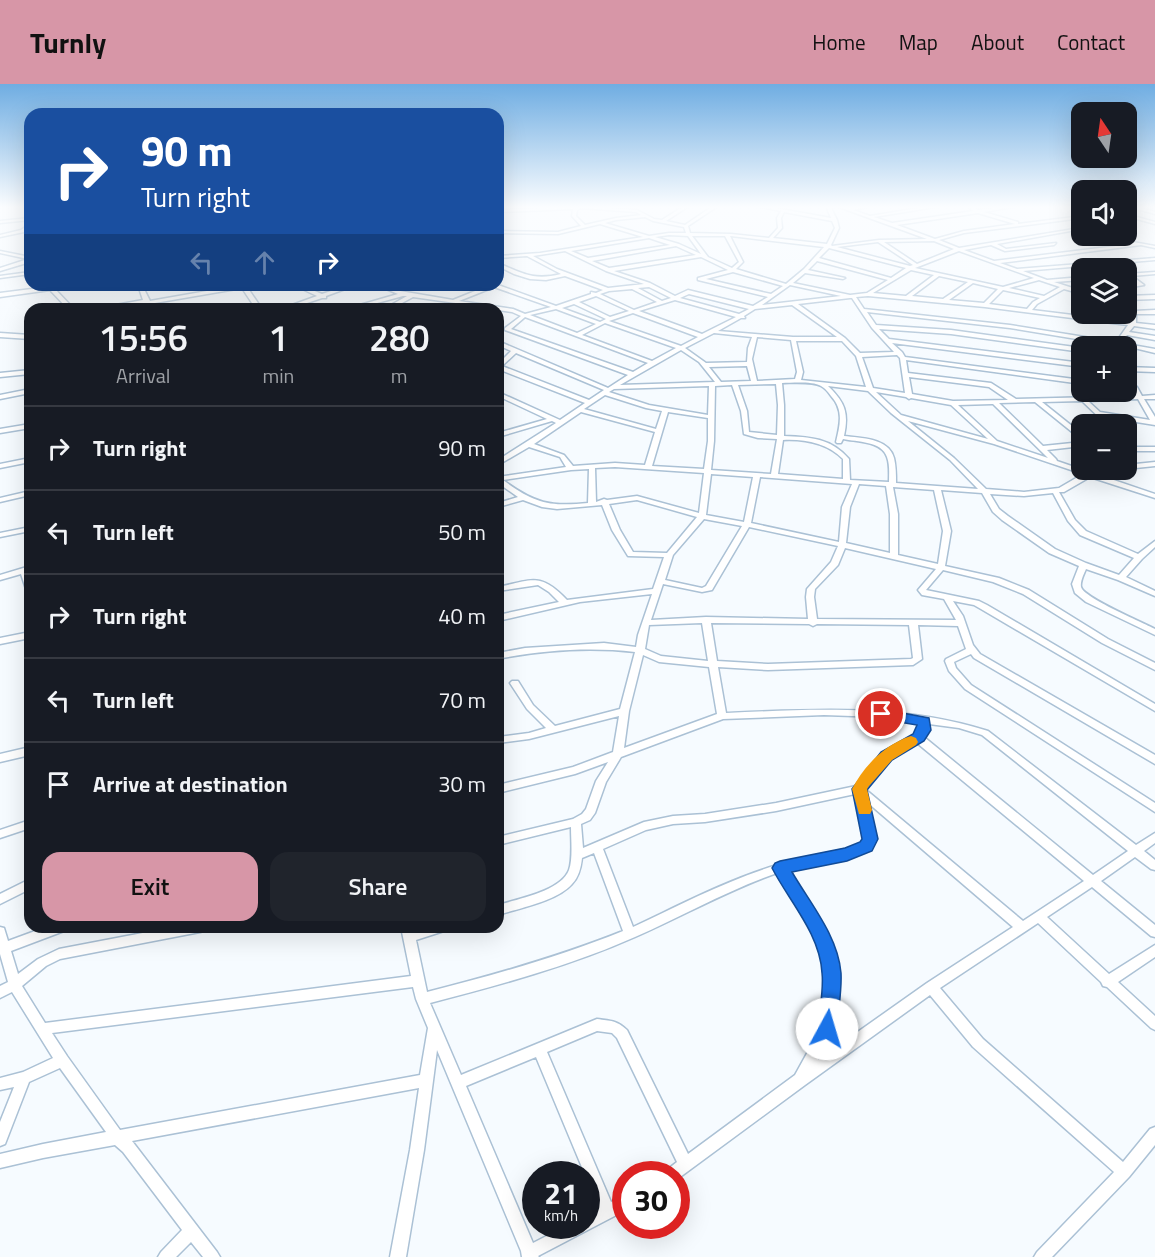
<!DOCTYPE html>
<meta charset="utf-8">
<style>
:root{--surface:#171b24;--page:#20242c;--text:#f1f3f6;--muted:#9ea1a6;--line:#363941;--accent:#d796a7}
body{margin:0;font-family:"Titillium Web",sans-serif;background:var(--page);color:var(--text);height:100vh;display:flex;flex-direction:column;font-size:22px;white-space:nowrap}
*{box-sizing:border-box;margin:0}
p{font-size:20px;color:var(--muted)}
.icon{flex:none;width:33px;height:33px;fill:none;stroke:currentColor;stroke-width:2;stroke-linecap:round;stroke-linejoin:round}
.map{position:relative;flex:1;overflow:hidden}
.details{position:absolute;left:24px;top:219px;width:480px;height:630px;display:flex;flex-direction:column;background:var(--surface);border-radius:18px;box-shadow:0 6px 24px #0002}
.details>*{flex:none}
.top-card{position:absolute;left:24px;top:24px;width:480px;height:183px;border-radius:18px;box-shadow:0 6px 24px #0002;background:#1a4fa0;color:#fff;overflow:hidden}
.needle{width:39px;rotate:347deg}
.fabs{position:absolute;left:1071px;top:18px;display:grid;gap:12px}
.fabs a{display:grid;place-items:center;width:66px;height:66px;border-radius:12px;background:var(--surface);box-shadow:0 6px 24px #0002;font-size:30px}
.speed{position:absolute;left:522px;top:1077px;display:flex;gap:12px;font-size:30px;font-weight:700;text-align:center}
.speed>*{display:grid;place-content:center;width:78px;height:78px;border-radius:50%;background:var(--surface);box-shadow:0 6px 24px #0002;line-height:1}
.speed small{font-size:15px;font-weight:400}
.speed .limit{border:9px solid #d22;background:#fff;color:#111}
.pin{position:absolute;display:grid;place-items:center;width:51px;height:51px;color:#fff;margin:-26px;border:3px solid #fff;border-radius:50%;box-shadow:0 2px 6px #0007}
.me{position:absolute;width:66px;margin:-33px;rotate:6deg;stroke-linejoin:round;filter:drop-shadow(0 0 4px #0008)}
.turn{display:flex;align-items:center;gap:21px;height:126px;padding:0 18px;font-size:27px}
.turn .icon{width:78px;height:78px;stroke-width:2.5}
.turn b{display:block;font-size:42px;line-height:51px}
.lanes{display:flex;align-items:center;height:57px;padding:0 18px;background:#0003;justify-content:center;gap:30px;direction:ltr}
.lanes .off{opacity:.35}
.eta{display:flex;justify-content:space-evenly;align-items:center;height:102px;text-align:center}
.eta b{font-size:36px;font-weight:600;line-height:42px}
.button{display:flex;gap:12px;margin-top:auto;padding:12px 18px}
.button a{flex:1;height:69px;border-radius:18px;background:var(--accent);color:#111;font-size:24px;font-weight:600;line-height:69px;text-align:center}
.button a+a{background:var(--page);color:var(--text)}
ul{padding:0;list-style:none}
li{display:flex;align-items:center;gap:18px;height:84px;padding:0 18px;border-top:2px solid var(--line)}
li div{flex:1}
li b{display:block;font-size:22px}
li em{font-style:normal}
header{display:flex;align-items:center;gap:36px;box-sizing:border-box;height:84px;padding:0 30px;background:var(--accent);color:#111}
header strong{font-size:28px}
nav{display:flex;gap:33px;margin-inline-start:auto;font-size:21px}
.map>svg:first-child{display:block}
.lines{fill:none;stroke-linecap:round;stroke-linejoin:round}
.minor-casing{stroke:#abc1d5;stroke-width:3}
.minor{fill:#fff;fill-rule:evenodd}
.route{fill:#1a73e8;stroke:#114b97;stroke-width:1.5}
.slow{fill:#f59e0b}
</style>
<header>
<strong>Turnly</strong>
<nav><a>Home</a><a>Map</a><a>About</a><a>Contact</a></nav>
</header>
<div class="map">
<svg width="1155" height="1173" viewBox="0 0 1155 1173">
<rect width="100%" height="100%" fill="#f6fbff"/>
<g class="lines">
<g class="minor-casing">
<g id="minor">
<path d="M584 122 637 126 654 135 662 136 684 122H689L666 137 685 141 713 122H718L688 142 690 149 731 150 769 154 778 144 777 134 781 127 755 122H764L831 134 826 122H830L837 136 839 144 831 161 832 162 879 156 927 155 836 122 849 124 872 122 853 126 870 132 931 122H941L874 133 892 139 973 127 967 122H972L978 126 1008 122H1018L984 128 1018 138V140L1082 132V134L964 149 939 156 959 164 1074 145 1076 146 997 160 1006 165 1056 159 1054 161 1005 167 991 161 964 166 994 177 1132 160 1100 153V152L1155 162V164L1141 161 1000 179 1017 185 1155 174V176L1023 187 1047 196 1082 193V196L1054 198 1082 207V210L1064 205 1037 220 1032 226 1130 238V230L1126 227V224L1134 227 1155 226V230H1136V239L1155 241V245L1134 242 1129 248 1155 252V256L1127 251 1121 259 1155 265V269L1126 262H1113V261L1010 244 867 228 876 241 951 246 1082 264V268L951 250 879 245 889 255 1082 279V283L892 259 902 268 905 273 1082 296V300L906 276 908 289 991 299 1016 315 1136 312 1126 299V293L1137 303 1142 312 1155 311V315H1144L1155 333V341L1105 333 1112 340H1106L1082 317 1042 318 1082 350V356L1035 318 999 319 1043 362 1082 358V362L1047 366 1056 375 1057 377 1089 388 1097 386H1106L1105 387 1096 390 1155 410V414L1090 393 1064 408H1059L1075 436 1086 447 1138 470 1155 457V463L1142 475 1126 493 1155 507V512L1118 496 1086 485C1084 490 1080 497 1081 503 1084 514 1142 538 1155 545V551L1086 518 1075 509 1072 500 1079 482 1049 469 1002 436 993 428 982 409 941 406 951 447 945 482 999 494 1029 506 1108 555 1155 579V586L1102 559 1023 510 993 498 943 486 926 506 979 517 987 521 1155 620V627L981 525 974 521 953 517 963 532 973 561 980 570 1155 671V680L974 574 971 570 954 578 956 584 971 601 1155 719V728L965 605 949 587 945 577 946 575 966 565 958 542 918 541 922 575 913 581 768 586 718 583 726 629C814 625 903 620 988 647L1136 761 1155 749V759L1144 767 1155 776V786L1151 785 1135 773 1101 797 1155 841V853L1151 852 1092 803 1047 833 1109 890 1155 861V873L1118 898 1155 932V946L1151 944 1107 903 1103 902 1101 898 1038 839 940 904 983 955 1123 1078 1150 1045 1155 1043V1061L1129 1093 1052 1173H1034L1037 1168 1114 1088 973 963 930 911 805 1001 676 1096V1090H666L668 1085 677 1078 617 954 612 949 597 947 547 968 611 1118 626 1111V1126L538 1172 539 1173H522L521 1167 437 966 424 1066 406 1173H390L410 1066 419 1004 132 1057 217 1168 220 1173H203L191 1158 176 1173H158L161 1168 182 1146 123 1068 115 1061 43 1074 0 1084V1070L43 1060 106 1048 60 984 29 998 5 1060 0 1062V1038L14 1003 0 1006V994L23 988 53 974 12 908 0 914V902L8 898 0 870V843L4 844 8 857 46 843H66L64 847 11 867 18 890 38 875 59 865 174 843H206L204 847 200 848 60 875 46 882 22 902 45 939 411 892 401 843H413L414 846 424 843H446L444 847 416 856 427 908C494 891 558 873 623 847L594 769 582 774C581 783 579 793 572 800 557 817 520 824 498 831V821C518 815 561 807 569 786 573 775 571 756 571 743L498 761V753L573 735 582 730 586 725 596 697 608 678 575 690 498 709V701L573 683 613 668 619 632 529 655 498 659V653L529 649 546 644 527 625 510 599 512 597H518L533 621 555 642 620 625 635 568C590 563 543 566 498 575V569L525 564 604 559 636 563 638 551 652 510 580 518 498 537V531L559 518 549 508 538 501 498 507V503C533 496 540 488 567 516L653 505 664 473 628 472 612 446 602 421 557 425 542 423 523 416 498 423V419L518 413 498 399V393L566 383 560 373 529 363 498 381V376L556 339 552 337 498 353V349L547 335 498 312V308L560 336 585 319 498 285V280L511 267 498 261V257L608 304 628 291 505 246V244L521 232 512 228 498 226V225L413 213 391 225H384L407 212H403L355 225H346L398 210 377 201C384 201 390 205 397 205 404 204 410 201 417 201L400 207 453 216 490 201H498L556 222 591 210V208L596 209 603 206 565 192 546 196 530 195 514 190 498 182V179C522 189 533 197 561 190L527 172 498 174V172L540 169 643 153 600 140 558 150 498 149V147L558 148 581 142 572 132 573 125 500 128 499 126ZM581 124 636 128 641 131 616 134 585 141 576 132 577 126ZM784 128 832 137 835 144 827 160 773 154 782 144 781 134ZM978 129 1015 140 964 147 935 155 897 141ZM645 133 653 137 684 143 686 149H669L649 152 605 139 616 136ZM669 151 688 152 701 170 679 160 655 153ZM692 152H725L739 178 732 184 708 173ZM730 152H731L824 163 804 185 786 200 736 185 743 178ZM649 154 670 161 588 174 571 167ZM934 157 954 165 917 180 884 158ZM878 158 913 181 910 182 837 163ZM676 162 696 171 609 184 592 177ZM829 164 906 184 891 194 819 174ZM565 167 606 187 644 200 608 204 557 185 533 172ZM959 167 1034 194 1003 203 915 184ZM701 173 728 186 698 194V196L768 213 753 222 688 206 675 212 650 199 614 187ZM817 177 888 196 867 209 850 211 793 199 805 189 843 195 845 194 808 186ZM911 186 934 191 906 212 873 209ZM733 188 783 202 771 210 706 195ZM939 192 968 198 943 215 912 212ZM1039 196 1060 203 1044 212 1009 204ZM973 199 998 205 984 219 949 216ZM790 201 841 212 762 221ZM494 203 551 223 525 230 513 225 459 217ZM649 203 671 214 662 217 638 204ZM632 205 657 218 634 226 600 210 609 207ZM1003 206 1040 214 1033 218 1027 225 989 220ZM689 210 749 225 739 230 680 214ZM596 212 629 227 610 233 579 218ZM868 212 985 223 1128 241 1116 258 1010 241 864 225 856 213ZM850 214H852L872 244 894 268 860 269 845 254 798 220ZM675 216 736 233 702 250 639 227ZM574 220 606 235 600 238 562 224ZM792 221 837 253H793L718 247 741 234H745L744 232 755 225ZM556 225 596 240 577 249 530 231ZM633 229 698 253 681 262 609 237ZM525 233 648 279 633 288 511 245ZM605 239 676 264 652 277 582 251ZM714 249 752 253 748 264 747 278 706 279 685 264ZM757 253 791 256 797 288 795 295 757 297 752 275ZM796 257H842L856 272 866 303 801 296 803 288ZM681 266 699 278 715 298 620 301ZM516 269 604 306 589 316 502 282ZM897 271 900 274 905 309 873 304 862 273ZM747 282 751 297 721 298 709 283ZM909 293 989 303 1008 316 953 317 912 310ZM782 299C792 299 812 297 821 302 825 304 829 309 831 312 844 326 840 341 836 358L837 359H841L843 355C857 358 882 357 887 373 890 381 889 390 889 398L850 396 849 375C831 354 810 353 784 352V321ZM776 300 778 321 777 351 749 348 747 327 738 301ZM732 301 741 327 744 350 758 354 777 355 771 390 711 386 714 357 715 302ZM709 302 708 331 649 321 609 308 614 305ZM828 302 868 307 891 329 950 376 978 405 896 399C896 391 896 382 894 374 889 354 861 354 844 352 849 329 845 318 828 302ZM876 308 906 313 909 315 911 314 951 321 988 355 901 331ZM605 311 646 324 662 327 656 345 584 325ZM1138 315 1150 336 1100 328 1088 317ZM992 320H993L1048 374 997 357 958 321ZM581 328 655 348 645 381 615 379 573 382 564 371 534 360ZM668 328 708 334V357L704 385 652 382ZM908 337 994 360 1083 390 1059 404 1024 408 986 405 954 374ZM783 356C805 355 827 359 843 375V395L778 390ZM615 383 704 389 699 429 637 412 607 416 604 415 596 418 595 384ZM589 385 588 419C550 423 534 419 503 396L571 386ZM711 390 753 393 744 438 706 431ZM760 393 852 400 842 423 839 458 751 439ZM859 400 886 402 890 430V469L846 459 850 423ZM893 403 934 406 943 447 938 480 898 471V430ZM1053 409 1068 437 1080 451 1134 474 1119 491 1086 479 1055 465 1008 432 999 425 990 410 1024 412ZM637 416 697 433 667 469 633 468 620 446 609 420ZM704 435 742 442 706 502 702 504 665 496 673 471ZM749 443 838 462 831 478 807 505 806 513 808 535 706 533 651 536 663 500 702 508 712 506ZM845 464 936 485 918 506 922 511 944 515 956 536 817 535 814 513 815 505 838 481ZM702 539 708 577 661 572 645 565 649 541ZM711 539 809 540 813 542 817 540 909 541 913 574 911 575 768 580 717 577ZM643 571 659 578 709 583 717 630 624 664 629 627ZM824 631 881 633 919 639V645L915 652 884 669 856 702 776 719 705 730 673 732 644 738 583 764 581 740 590 736 595 729 606 698 621 673 723 635ZM929 640 959 644 982 651 1128 767 1093 791 924 653 929 646ZM917 659 1084 797 1023 837 865 705 890 675ZM855 710 865 755 862 760C834 770 805 772 777 781 727 796 680 821 633 843L603 765 646 746 673 740 705 738 776 727ZM867 718 1013 843 927 899 818 976 833 945 838 890 835 872 826 850 788 787 847 774 870 766 875 755ZM777 789 817 856 823 872 826 890 821 944 795 991 688 1070 627 946C616 936 611 937 597 935L461 991 430 919C499 901 570 882 635 853 683 832 728 806 777 789ZM413 903 416 915 428 944 420 991 120 1046 67 972 52 949ZM536 973 599 1124 586 1131V1142H566L533 1159 466 1002Z"/>
<polygon points="1127,122 1134,122 1155,128 1155,130"/>
<polygon points="1126,130 1155,138 1155,140 1126,132"/>
<polygon points="30,134 30,136 0,139 0,137"/>
<polygon points="30,140 30,143 24,148 0,153 0,151 21,146"/>
<polygon points="0,167 30,173 30,178 0,187 0,184 28,175 0,169"/>
<polygon points="30,188 30,190 0,194 0,192"/>
<polygon points="1155,188 1155,190 1132,192 1144,201 1126,204 1126,201 1137,200 1126,193 1126,190"/>
<polygon points="63,201 76,201 55,205 74,225 68,225 50,206 0,213 0,209"/>
<polygon points="138,201 142,201 143,202 164,201 144,205 150,217 241,201 252,201 247,203 262,225 256,225 242,204 149,220 147,223 144,219 107,225 94,225 143,216"/>
<polygon points="294,201 300,201 322,210 349,201 356,201 326,212 326,214 322,214 289,225 281,225 317,212"/>
<polygon points="1155,211 1155,215 1126,216 1126,212"/>
<polygon points="0,249 30,251 30,255 0,253"/>
<polygon points="1126,283 1155,284 1155,288 1126,287"/>
<polygon points="30,286 30,290 0,293 0,289"/>
<polygon points="30,305 30,309 0,315 0,311"/>
<polygon points="30,340 30,344 0,349 0,345"/>
<polygon points="1126,356 1136,363 1155,363 1155,367 1134,367 1126,362"/>
<polygon points="30,374 30,378 0,384 0,380"/>
<polygon points="1155,378 1155,382 1126,385 1126,381"/>
<polygon points="30,407 30,411 0,418 0,414"/>
<polygon points="30,443 30,447 0,453 0,449"/>
<polygon points="30,482 30,487 28,487 30,492 30,507 26,505 21,490 0,496 0,491"/>
<polygon points="30,548 30,554 0,560 0,554"/>
<polygon points="30,663 30,671 0,678 0,670"/>
<polygon points="30,736 30,744 0,754 0,746"/>
<polygon points="30,795 30,805 0,820 0,810"/>
</g>
</g>
<use href="#minor" class="minor"/>
</g>
<linearGradient id="sky" x2="0" y2="1"><stop stop-color="#6fade2"/><stop offset="0.43" stop-color="#fbfdff"/><stop offset="1" stop-color="#fbfdff" stop-opacity="0"/></linearGradient>
<rect width="1155" height="286" fill="url(#sky)"/>
<path class="route" d="M881 625 929 634 931 646 924 657 892 676 867 706 878 755 872 767 847 777 792 788C810 819 838 852 841 889 842 907 838 927 837 945L834 951 827 954 821 951 818 945C819 927 824 907 822 889 820 850 789 817 772 784L775 779 780 777 845 764 860 758 862 755 852 705 881 668 913 650 917 641 876 634 873 630Z"/>
<path class="slow" d="M911 652 916 654 918 658 916 661 892 676 869 702 867 705 872 726 870 730H859L852 705C864 682 885 660 911 652Z"/>
</svg>
<div class="fabs">
<a><svg class="needle" viewBox="-14 -14 28 28"><path d="M0-13l5 13h-10z" fill="#e53935"/><path d="M0 13l5-13h-10z" fill="#9ea1a6"/></svg></a>
<a><svg class="icon" aria-label="sound" viewBox="0 0 24 24"><path d="M4 9h4l5-4v14l-5-4H4zM17 9q2 3 0 6"/></svg></a>
<a><svg class="icon" aria-label="layers" viewBox="0 0 24 24"><path d="M12 4l9 5-9 5-9-5zM3 14l9 5 9-5"/></svg></a>
<a>+</a>
<a>−</a>
</div>
<div class="speed"><div>21<small>km/h</small></div><div class="limit">30</div></div>
<div class="pin" style="left:881px;top:630px;background:#d93025"><svg class="icon" aria-label="arrive" viewBox="0 0 24 24"><path d="M6 21V4h12l-3 4 3 4H6"/></svg></div>
<svg class="me" style="left:827px;top:945px" viewBox="-20 -20 40 40"><circle r="19" fill="#fff"/><path d="M0-13L10 11 0 6-10 11z" fill="#1a73e8"/></svg>
<div class="top-card">
<div class="turn"><svg class="icon" aria-label="right" viewBox="0 0 24 24"><path d="M7 20v-9h11M14 6l5 5-5 5"/></svg><div><b>90 m</b>Turn right</div></div>
<div class="lanes"><svg class="icon off" aria-label="left" viewBox="0 0 24 24"><path d="M17 20v-9H6M10 6l-5 5 5 5"/></svg><svg class="icon off" aria-label="ahead" viewBox="0 0 24 24"><path d="M12 20V5M6 11l6-6 6 6"/></svg><svg class="icon" aria-label="right" viewBox="0 0 24 24"><path d="M7 20v-9h11M14 6l5 5-5 5"/></svg></div>
</div>
<section class="details">
<div class="eta">
<div><b>15:56</b><p>Arrival</p></div>
<div><b>1</b><p>min</p></div>
<div><b>280</b><p>m</p></div>
</div>
<ul>
<li><svg class="icon" aria-label="right" viewBox="0 0 24 24"><path d="M7 20v-9h11M14 6l5 5-5 5"/></svg><div><b>Turn right</b></div><em>90 m</em></li>
<li><svg class="icon" aria-label="left" viewBox="0 0 24 24"><path d="M17 20v-9H6M10 6l-5 5 5 5"/></svg><div><b>Turn left</b></div><em>50 m</em></li>
<li><svg class="icon" aria-label="right" viewBox="0 0 24 24"><path d="M7 20v-9h11M14 6l5 5-5 5"/></svg><div><b>Turn right</b></div><em>40 m</em></li>
<li><svg class="icon" aria-label="left" viewBox="0 0 24 24"><path d="M17 20v-9H6M10 6l-5 5 5 5"/></svg><div><b>Turn left</b></div><em>70 m</em></li>
<li><svg class="icon" aria-label="arrive" viewBox="0 0 24 24"><path d="M6 21V4h12l-3 4 3 4H6"/></svg><div><b>Arrive at destination</b></div><em>30 m</em></li>
</ul>
<div class="button"><a>Exit</a><a>Share</a></div>
</section>
</div>
